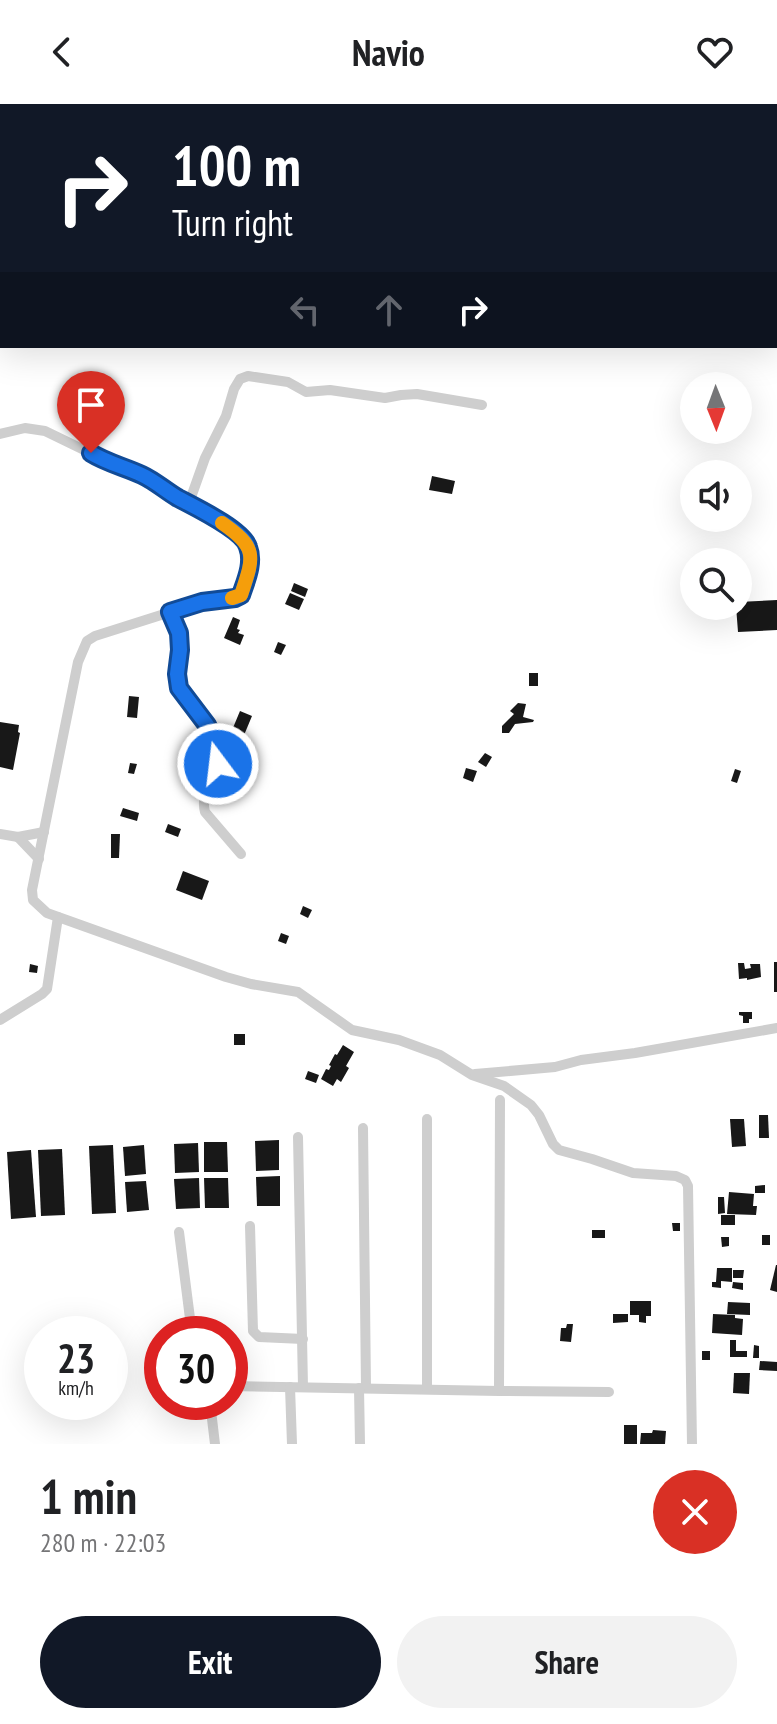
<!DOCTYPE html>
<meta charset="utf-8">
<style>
:root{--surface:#fff;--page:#f2f2f2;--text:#202124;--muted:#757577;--accent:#111827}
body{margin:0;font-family:"PT Sans Narrow",sans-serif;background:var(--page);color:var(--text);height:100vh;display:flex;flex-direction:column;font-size:30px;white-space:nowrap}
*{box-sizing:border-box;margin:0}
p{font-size:26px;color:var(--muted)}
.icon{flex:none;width:44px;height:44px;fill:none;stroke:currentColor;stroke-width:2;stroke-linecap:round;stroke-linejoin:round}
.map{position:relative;height:1340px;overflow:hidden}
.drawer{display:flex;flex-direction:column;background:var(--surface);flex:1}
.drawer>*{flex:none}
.top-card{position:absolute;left:0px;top:0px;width:778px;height:244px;box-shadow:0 8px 32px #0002;background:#111827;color:#fff;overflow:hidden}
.needle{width:52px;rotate:179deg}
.fabs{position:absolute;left:680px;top:268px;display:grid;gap:16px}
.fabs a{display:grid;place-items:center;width:72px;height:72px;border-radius:50%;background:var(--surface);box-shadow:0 8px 32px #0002;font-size:40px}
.speed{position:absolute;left:24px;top:1212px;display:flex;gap:16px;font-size:40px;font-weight:700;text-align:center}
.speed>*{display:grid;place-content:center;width:104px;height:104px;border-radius:50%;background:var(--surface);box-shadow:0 8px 32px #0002;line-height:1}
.speed small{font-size:20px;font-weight:400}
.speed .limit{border:12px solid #d22;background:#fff;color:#111}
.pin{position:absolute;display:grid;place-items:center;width:68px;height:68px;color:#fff;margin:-82px -34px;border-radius:50% 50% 50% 0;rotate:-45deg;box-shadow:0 0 8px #0007}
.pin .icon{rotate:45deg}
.me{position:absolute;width:88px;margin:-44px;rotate:345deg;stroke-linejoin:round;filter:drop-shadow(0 0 6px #0008)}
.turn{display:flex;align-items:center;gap:28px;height:168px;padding:0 40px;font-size:36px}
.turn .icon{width:104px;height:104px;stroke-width:2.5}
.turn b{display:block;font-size:56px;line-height:68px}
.lanes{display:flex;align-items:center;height:76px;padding:0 40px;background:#0003;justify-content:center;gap:40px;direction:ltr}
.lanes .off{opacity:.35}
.round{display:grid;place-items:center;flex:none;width:84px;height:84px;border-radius:42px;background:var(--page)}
.overview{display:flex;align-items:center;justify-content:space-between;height:136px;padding:0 40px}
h1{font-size:48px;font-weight:700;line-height:60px}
.cta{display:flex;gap:16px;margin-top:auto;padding:16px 40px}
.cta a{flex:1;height:92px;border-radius:48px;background:var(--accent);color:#fff;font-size:32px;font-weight:700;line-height:92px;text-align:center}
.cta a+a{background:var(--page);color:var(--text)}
header{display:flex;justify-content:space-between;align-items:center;height:104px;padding:0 40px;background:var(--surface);font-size:36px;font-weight:700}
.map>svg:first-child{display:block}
.building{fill:#181818}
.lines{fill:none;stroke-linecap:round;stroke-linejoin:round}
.minor{stroke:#cecece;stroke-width:10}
.route-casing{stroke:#114b97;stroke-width:20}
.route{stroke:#1a73e8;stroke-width:14}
.slow{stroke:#f59e0b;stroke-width:14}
</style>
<header><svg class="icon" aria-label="back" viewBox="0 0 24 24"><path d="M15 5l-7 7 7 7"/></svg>Navio<svg class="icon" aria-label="heart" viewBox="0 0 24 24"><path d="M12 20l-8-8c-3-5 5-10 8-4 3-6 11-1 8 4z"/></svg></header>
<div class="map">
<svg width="777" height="1340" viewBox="0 0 777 1340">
<rect width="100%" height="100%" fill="#fff"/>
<g class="building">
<polygon points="432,372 455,377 452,390 429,386"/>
<polygon points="294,479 308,485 305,493 291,487"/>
<polygon points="290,489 304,495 299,506 285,500"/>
<polygon points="777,496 777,526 738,528 736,502 738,502 738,498"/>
<polygon points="233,513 240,516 237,525 240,526 238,529 244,531 240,541 224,534"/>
<polygon points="278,538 286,541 281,551 274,548"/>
<rect x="529" y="569" width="9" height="13"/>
<polygon points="129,592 139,593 137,614 127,613"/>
<polygon points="518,599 526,600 523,613 534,616 533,618 515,620 509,629 502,629 502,622 514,610 510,607"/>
<polygon points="240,607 252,612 242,636 230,631"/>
<polygon points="0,618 19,621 18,628 20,629 13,666 0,663"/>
<polygon points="485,649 492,653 486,663 478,658"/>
<polygon points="130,659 137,660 134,670 128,669"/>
<polygon points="466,664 477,667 473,678 463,674"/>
<polygon points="735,665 741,667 737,679 731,677"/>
<polygon points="123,704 139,709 137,717 120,712"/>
<polygon points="168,720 181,725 178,733 165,728"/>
<polygon points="111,730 120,730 119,754 111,754"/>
<polygon points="183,767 209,777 202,796 176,786"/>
<polygon points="303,802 312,806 308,814 300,810"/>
<polygon points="281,829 289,832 286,840 278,837"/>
<rect x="774" y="858" width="3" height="30"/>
<polygon points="738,859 744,859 745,865 751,864 750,860 760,860 761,873 747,876 747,874 739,875"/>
<polygon points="30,860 38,862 37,869 29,868"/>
<polygon points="739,908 752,908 752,915 749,915 749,919 743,919 743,912 739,911"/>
<rect x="234" y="930" width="11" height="11"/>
<polygon points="343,941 354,948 346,962 349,964 341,978 337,975 333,982 321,975 326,965 329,966 331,962 329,961 335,950 337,951"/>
<polygon points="308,967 319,971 316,979 305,975"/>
<polygon points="759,1011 768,1011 769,1034 759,1034"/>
<polygon points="730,1015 744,1015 746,1042 732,1043"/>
<polygon points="279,1036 279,1066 256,1067 255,1037"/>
<polygon points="204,1038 227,1038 228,1068 204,1068"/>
<polygon points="198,1039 199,1068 175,1069 174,1040"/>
<polygon points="113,1041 116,1109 92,1110 89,1042"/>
<polygon points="144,1041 146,1070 125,1072 123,1043"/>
<polygon points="62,1045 65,1111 41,1112 38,1046"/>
<polygon points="31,1046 36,1113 11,1115 7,1048"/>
<polygon points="280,1072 280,1102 257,1102 256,1073"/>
<polygon points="199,1074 200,1104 176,1105 174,1075"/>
<polygon points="204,1074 228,1074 229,1104 205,1104"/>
<polygon points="146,1077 149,1106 127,1108 125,1078"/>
<polygon points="765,1081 765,1089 755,1089 755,1082"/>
<polygon points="729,1088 754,1090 753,1102 757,1102 756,1111 727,1110"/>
<polygon points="718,1093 724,1093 725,1109 718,1110"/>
<rect x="721" y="1111" width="14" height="10"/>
<polygon points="672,1119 680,1119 680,1127 673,1127"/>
<rect x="592" y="1126" width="13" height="8"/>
<rect x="762" y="1131" width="8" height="10"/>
<polygon points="721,1133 729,1133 729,1142 722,1143"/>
<polygon points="776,1161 777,1161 777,1188 770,1186"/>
<polygon points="717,1164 732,1164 732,1178 721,1177 721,1184 712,1183 712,1178 716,1178"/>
<polygon points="733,1166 744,1166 743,1174 733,1174"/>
<polygon points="733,1178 743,1179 743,1186 732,1184"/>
<polygon points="630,1197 651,1197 651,1212 646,1212 646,1219 639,1218 639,1211 630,1211"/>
<polygon points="728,1198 750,1199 750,1211 727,1210"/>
<polygon points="613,1210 628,1210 628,1218 613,1219"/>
<polygon points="713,1210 735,1211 735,1214 743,1215 742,1231 712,1229"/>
<polygon points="567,1220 573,1220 571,1238 560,1237 561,1224 566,1224"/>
<polygon points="730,1236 736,1236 736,1247 747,1247 747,1253 730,1253"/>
<polygon points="754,1241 759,1242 759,1254 753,1254"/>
<rect x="702" y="1247" width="8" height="9"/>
<polygon points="760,1257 777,1258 777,1267 759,1266"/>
<polygon points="734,1269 750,1269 749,1290 733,1289"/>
<rect x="624" y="1321" width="13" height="19"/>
<polygon points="653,1326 666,1327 665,1340 640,1340 641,1329 652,1329"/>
</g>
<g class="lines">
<g class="minor">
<polyline points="66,0 69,2"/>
<polyline points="574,0 577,2"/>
<polyline points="132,2 133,0"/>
<polyline points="612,2 613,0"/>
<polyline points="777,39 777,35"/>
<polyline points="776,76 777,76"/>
<path d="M0 330 25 324 45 327 113 360 142 370 242 433C254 450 251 478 238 493L202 498 95 532 87 537 78 558 32 786 33 796 47 809 226 873 251 880 298 888 352 926 399 936 440 951 472 971 504 982 531 1001 539 1011 553 1040 559 1046 592 1055 633 1069 676 1072 685 1076 688 1082 692 1340"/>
<polyline points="189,399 205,354 226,312 234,285 240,275 248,272 288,278 306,288 330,286 385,294 401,291 417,290 482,301"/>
<path d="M170 508C173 516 178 524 179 531 182 550 172 569 181 586 192 608 216 623 218 649 220 671 199 686 205 708L241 750"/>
<polyline points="0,730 18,733 44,728"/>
<polyline points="18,733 39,755"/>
<polyline points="0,916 42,890 47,885 58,813"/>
<polyline points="475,970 555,963 581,956 635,949 777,924"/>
<polyline points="363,1024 366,1284"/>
<polyline points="298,1033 303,1283"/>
<polyline points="250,1122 253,1227 259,1233 303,1235"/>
<polyline points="179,1128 192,1230"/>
<polyline points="230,1282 499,1287 609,1288"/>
<polyline points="290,1283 292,1340"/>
<polyline points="359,1284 360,1340"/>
<polyline points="427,1285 427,1015"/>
<polyline points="499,1287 500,996"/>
<polyline points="210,1298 215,1340"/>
</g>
</g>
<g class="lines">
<g class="route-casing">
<path id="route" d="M91 349C107 359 125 363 142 371 155 377 166 387 178 394 195 403 243 426 248 443 254 459 246 476 241 491L235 494 202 498 170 508 179 529 180 546 177 570 179 584 207 621 218 647V660"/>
</g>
<use href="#route" class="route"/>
<path class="slow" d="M222 419C258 444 254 452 241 491L232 494"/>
</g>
</svg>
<div class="fabs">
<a><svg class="needle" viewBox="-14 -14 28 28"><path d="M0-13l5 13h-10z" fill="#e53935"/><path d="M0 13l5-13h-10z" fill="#757577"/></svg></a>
<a><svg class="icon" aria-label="sound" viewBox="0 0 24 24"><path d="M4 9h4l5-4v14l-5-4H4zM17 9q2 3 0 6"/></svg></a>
<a><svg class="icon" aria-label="search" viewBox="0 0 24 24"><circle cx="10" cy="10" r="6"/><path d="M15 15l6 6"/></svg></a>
</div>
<div class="speed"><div>23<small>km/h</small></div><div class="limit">30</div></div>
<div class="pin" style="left:91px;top:349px;background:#d93025"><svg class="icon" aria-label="arrive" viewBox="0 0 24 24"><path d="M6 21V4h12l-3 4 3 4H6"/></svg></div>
<svg class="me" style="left:218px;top:660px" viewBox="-20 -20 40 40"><circle r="17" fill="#1a73e8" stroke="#fff" stroke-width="3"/><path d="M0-11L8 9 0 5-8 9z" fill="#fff"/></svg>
<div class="top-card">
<div class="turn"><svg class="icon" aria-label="right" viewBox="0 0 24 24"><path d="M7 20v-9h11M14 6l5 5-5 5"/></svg><div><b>100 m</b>Turn right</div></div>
<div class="lanes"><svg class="icon off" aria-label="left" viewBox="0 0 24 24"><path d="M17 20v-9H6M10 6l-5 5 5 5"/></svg><svg class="icon off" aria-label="ahead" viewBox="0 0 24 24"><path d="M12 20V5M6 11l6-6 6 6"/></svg><svg class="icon" aria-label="right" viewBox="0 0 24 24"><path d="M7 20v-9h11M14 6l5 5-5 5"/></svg></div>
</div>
</div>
<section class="drawer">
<div class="overview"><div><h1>1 min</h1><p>280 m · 22:03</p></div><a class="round" style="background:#d93025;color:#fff"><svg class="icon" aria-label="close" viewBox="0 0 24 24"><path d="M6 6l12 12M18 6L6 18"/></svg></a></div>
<div class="cta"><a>Exit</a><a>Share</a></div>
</section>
